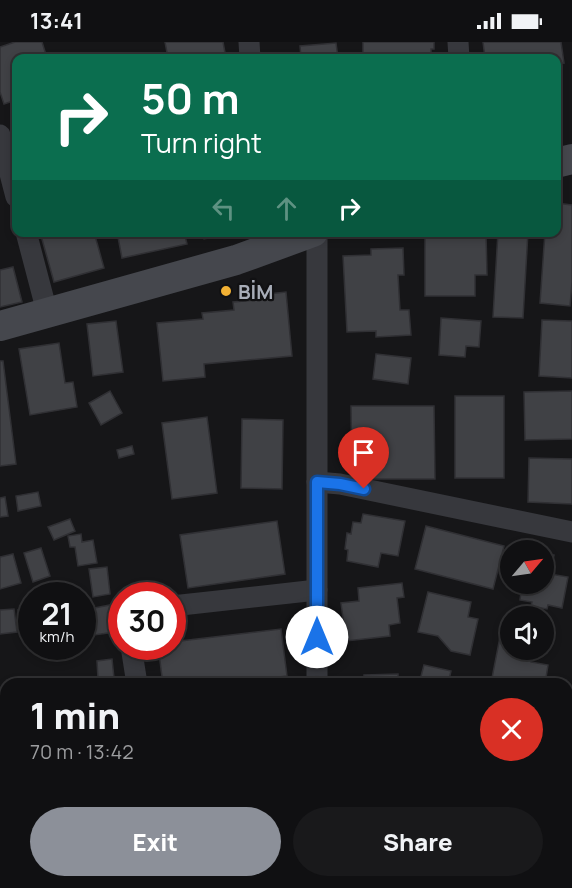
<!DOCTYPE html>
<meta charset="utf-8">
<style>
:root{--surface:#101012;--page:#19191b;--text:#f1f3f6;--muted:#9c9d9f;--line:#303032;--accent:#8c9099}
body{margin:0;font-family:Manrope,sans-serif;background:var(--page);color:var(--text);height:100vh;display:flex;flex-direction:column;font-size:22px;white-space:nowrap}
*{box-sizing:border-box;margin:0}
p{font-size:20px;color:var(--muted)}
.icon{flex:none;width:33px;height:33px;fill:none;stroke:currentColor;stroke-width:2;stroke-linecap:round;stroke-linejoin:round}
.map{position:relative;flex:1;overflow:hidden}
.side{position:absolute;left:0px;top:636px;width:573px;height:210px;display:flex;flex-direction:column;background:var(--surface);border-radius:18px 18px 0 0;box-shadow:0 3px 9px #0003,0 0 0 2px var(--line)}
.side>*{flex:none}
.guide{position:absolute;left:12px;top:12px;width:549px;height:183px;border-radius:12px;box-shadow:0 3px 9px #0003,0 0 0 2px var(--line);background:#0b6e4f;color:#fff;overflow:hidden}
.needle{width:39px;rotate:61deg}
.buttons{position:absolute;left:500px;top:498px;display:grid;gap:12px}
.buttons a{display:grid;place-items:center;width:54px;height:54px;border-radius:50%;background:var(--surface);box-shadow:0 3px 9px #0003,0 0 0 2px var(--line);font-size:30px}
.speed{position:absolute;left:18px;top:540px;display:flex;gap:12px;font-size:30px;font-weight:700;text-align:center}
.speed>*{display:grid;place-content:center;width:78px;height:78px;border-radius:50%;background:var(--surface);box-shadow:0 3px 9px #0003,0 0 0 2px var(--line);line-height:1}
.speed small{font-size:15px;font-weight:400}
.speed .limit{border:9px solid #d22;background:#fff;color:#111}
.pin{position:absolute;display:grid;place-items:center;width:51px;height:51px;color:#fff;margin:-62px -26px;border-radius:50% 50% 50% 0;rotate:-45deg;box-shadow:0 0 6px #0007}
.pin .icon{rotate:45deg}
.me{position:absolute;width:66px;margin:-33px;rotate:0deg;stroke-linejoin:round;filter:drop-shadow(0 0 4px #0008)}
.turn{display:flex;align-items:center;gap:21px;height:126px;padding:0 30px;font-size:27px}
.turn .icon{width:78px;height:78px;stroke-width:2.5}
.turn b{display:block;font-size:42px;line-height:51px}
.lanes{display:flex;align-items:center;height:57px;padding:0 30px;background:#0003;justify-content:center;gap:30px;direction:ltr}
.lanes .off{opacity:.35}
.round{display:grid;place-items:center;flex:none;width:63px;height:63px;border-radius:32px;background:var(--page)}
.headline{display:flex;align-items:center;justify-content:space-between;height:102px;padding:0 30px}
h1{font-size:36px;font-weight:800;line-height:45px}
.action{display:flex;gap:12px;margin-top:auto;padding:12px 30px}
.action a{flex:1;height:69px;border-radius:36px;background:var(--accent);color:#fff;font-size:24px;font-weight:800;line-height:69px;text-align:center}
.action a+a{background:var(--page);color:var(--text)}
.status{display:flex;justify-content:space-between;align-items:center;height:42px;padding:0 30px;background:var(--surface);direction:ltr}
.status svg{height:16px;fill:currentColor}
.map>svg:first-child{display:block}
.building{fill:#404145;stroke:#303034;stroke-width:1.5}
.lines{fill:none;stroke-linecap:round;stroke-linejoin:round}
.street{stroke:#37383d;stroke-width:21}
.secondary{stroke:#45474d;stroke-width:30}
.route-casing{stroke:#114b97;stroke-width:15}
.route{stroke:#1a73e8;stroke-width:10}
.poi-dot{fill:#f2b134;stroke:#111113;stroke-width:2}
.labels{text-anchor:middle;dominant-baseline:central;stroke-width:4.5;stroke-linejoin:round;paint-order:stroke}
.poi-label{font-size:20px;font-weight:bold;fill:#a8adb8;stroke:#111113;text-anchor:start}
</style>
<div class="status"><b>13:41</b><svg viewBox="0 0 49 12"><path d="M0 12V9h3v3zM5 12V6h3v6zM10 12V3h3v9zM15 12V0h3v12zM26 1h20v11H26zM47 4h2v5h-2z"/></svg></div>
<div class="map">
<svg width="572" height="846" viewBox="0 0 572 846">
<rect width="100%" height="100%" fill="#161618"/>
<g class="building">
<polygon points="15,0 42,0 47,16 16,16 16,58 4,62 0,50 0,5"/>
<polygon points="165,0 223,0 226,16 168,16"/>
<polygon points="363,0 434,0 434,7 431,7 431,12 402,12 402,16 370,16 370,12 363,12"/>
<polygon points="483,0 561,0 564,21 556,22 556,16 485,16"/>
<polygon points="336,1 338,16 301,16 300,4"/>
<polygon points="556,161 572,163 572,240 570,264 540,261 545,190 556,190"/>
<polygon points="40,190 94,190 104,226 54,240"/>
<polygon points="117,190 184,190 187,202 122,216"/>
<polygon points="202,190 234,190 234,191 204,197"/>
<polygon points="425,190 486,190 487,233 475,233 475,254 425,254"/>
<polygon points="498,190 528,190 523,276 493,275"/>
<polygon points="403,206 404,233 398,233 400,268 409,268 411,293 376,295 376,289 347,290 343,214 371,213 371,207"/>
<polygon points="13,225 22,260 0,265 0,228"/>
<polygon points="286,250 292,314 204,322 205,335 163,339 157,281 203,277 202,271 234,268 233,260 268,257 268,252"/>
<polygon points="441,276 481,279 479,305 466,304 465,315 439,313"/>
<polygon points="542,278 572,279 572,336 539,334"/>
<polygon points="116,279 123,330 93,334 87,282"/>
<polygon points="59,301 65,341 73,340 77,365 30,373 19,307"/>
<polygon points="376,312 411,316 408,342 373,337"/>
<polygon points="0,319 3,319 16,422 0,424"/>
<polygon points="110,349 122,371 101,383 89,361"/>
<polygon points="572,349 572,397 525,398 524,350"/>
<rect x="455" y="354" width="49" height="82"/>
<polygon points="351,364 434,364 435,437 352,437"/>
<polygon points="207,375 217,451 172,457 162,381"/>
<polygon points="242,377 283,378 282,447 241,446"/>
<polygon points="132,404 134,412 119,416 117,408"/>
<polygon points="529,416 572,417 572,462 528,460"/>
<polygon points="38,450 41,464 18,469 16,454"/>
<polygon points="5,455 8,474 0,475 0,456"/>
<polygon points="363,472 405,479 398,514 381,511 378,525 347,519 348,508 345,507 347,491 351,492 353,480 361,481"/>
<polygon points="70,477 75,489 54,498 48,485"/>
<polygon points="277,479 285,532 188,546 180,493"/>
<polygon points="426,484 504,504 493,547 415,527"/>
<polygon points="81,492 82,500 93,498 97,521 78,524 75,505 70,505 68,494"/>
<polygon points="41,506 50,534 33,540 24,511"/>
<polygon points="543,511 554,513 550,532 568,535 562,566 548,563 547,567 531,564 532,560 520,558 521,550 512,548 513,542 543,542"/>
<polygon points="13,512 21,541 0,547 0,515"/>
<polygon points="107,525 110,552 93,555 89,527"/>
<polygon points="402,541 404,555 397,556 400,581 389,583 390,594 346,599 341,561 359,559 358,546"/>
<polygon points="428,550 471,560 468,575 478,577 470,613 451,609 438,594 418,590"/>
<polygon points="110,563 115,590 94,593 89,567"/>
<polygon points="32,566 32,590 22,591 18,568"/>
<polygon points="14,567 17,590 0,592 0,568"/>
<polygon points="281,587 287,634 226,642 163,642 158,604 172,604 172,600"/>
<polygon points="500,595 510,596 510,608 533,608 531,620 548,623 545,642 501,642 502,637 492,636"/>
<polygon points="112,617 114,636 98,637 97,619"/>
<polygon points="424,623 451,629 448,642 419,642"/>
<polygon points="398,632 398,642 364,642 364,633"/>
<polygon points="567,771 572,772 572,798 567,797"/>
<polygon points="567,825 572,826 572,846 551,846 553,840 567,840"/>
<polygon points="6,838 6,840 32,840 34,846 6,846 4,839"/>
<polygon points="44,840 72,840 74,846 46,846"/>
<polygon points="190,840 227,840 228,846 190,846"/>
</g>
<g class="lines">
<g class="street">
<polyline points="249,0 250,16"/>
<polyline points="458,0 459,16"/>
<polyline points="0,93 16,155"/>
<polyline points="26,190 47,270"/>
<polyline points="317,440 340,442 572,490"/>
<polyline points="172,564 317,548"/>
<polyline points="131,604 137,642"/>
<polyline points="317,642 317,190"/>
<polyline points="567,732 572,707"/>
<polyline points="317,840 317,846"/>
<polyline points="439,840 460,846"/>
<polyline points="96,846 109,840"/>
<polyline points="544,846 545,840"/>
</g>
<g class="secondary">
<polyline points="556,121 572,117"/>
<polyline points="0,284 236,218 313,190"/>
</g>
</g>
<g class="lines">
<g class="route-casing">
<polyline id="route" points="317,595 317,440 340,442 364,447"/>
</g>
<use href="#route" class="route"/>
</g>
<circle class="poi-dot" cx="226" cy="249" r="6"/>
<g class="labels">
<g class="poi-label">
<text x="238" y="249">BİM</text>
</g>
</g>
</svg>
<div class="buttons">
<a><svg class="needle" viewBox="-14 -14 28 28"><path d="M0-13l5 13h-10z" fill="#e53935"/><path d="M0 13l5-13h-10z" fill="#9c9d9f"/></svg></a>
<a><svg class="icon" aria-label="sound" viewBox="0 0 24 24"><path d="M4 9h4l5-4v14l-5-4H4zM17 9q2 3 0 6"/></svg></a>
</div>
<div class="speed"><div>21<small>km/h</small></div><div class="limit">30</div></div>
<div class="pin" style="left:364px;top:447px;background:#d93025"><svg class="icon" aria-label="arrive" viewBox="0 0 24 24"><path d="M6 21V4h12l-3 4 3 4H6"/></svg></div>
<svg class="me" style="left:317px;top:595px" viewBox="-20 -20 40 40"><circle r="19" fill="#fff"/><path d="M0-13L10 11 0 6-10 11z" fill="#1a73e8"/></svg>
<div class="guide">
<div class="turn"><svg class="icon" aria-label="right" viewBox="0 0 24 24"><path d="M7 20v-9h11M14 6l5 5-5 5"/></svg><div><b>50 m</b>Turn right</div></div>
<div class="lanes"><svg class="icon off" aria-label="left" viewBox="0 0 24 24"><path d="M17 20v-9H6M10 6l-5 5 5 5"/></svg><svg class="icon off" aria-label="ahead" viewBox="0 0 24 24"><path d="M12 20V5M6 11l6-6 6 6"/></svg><svg class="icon" aria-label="right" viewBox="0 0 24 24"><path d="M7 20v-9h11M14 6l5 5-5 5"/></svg></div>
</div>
<section class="side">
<div class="headline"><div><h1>1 min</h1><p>70 m · 13:42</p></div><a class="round" style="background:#d93025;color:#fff"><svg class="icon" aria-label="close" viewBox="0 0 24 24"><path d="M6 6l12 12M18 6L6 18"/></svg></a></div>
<div class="action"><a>Exit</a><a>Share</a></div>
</section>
</div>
